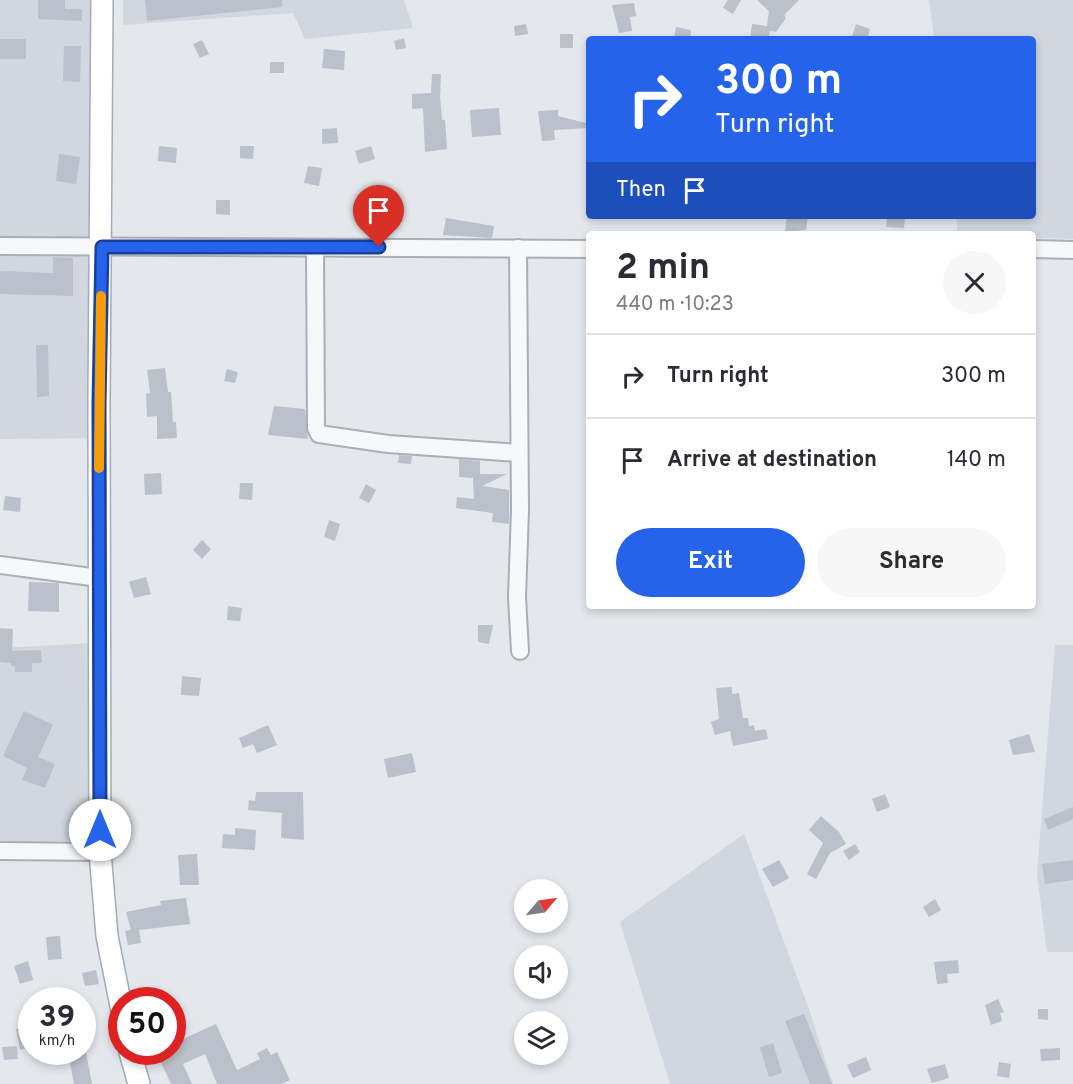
<!DOCTYPE html>
<meta charset="utf-8">
<style>
:root{--surface:#fff;--page:#f7f7f7;--text:#2b2b33;--muted:#7c7c81;--line:#e1e1e2;--accent:#2563eb}
body{margin:0;font-family:Overpass,sans-serif;background:var(--page);color:var(--text);height:100vh;display:flex;flex-direction:column;font-size:22px;white-space:nowrap}
*{box-sizing:border-box;margin:0}
p{font-size:20px;color:var(--muted)}
.icon{flex:none;width:33px;height:33px;fill:none;stroke:currentColor;stroke-width:2;stroke-linecap:round;stroke-linejoin:round}
.map{position:relative;flex:1;overflow:hidden}
.drawer{position:absolute;left:586px;top:231px;width:450px;height:378px;display:flex;flex-direction:column;background:var(--surface);border-radius:6px;box-shadow:0 3px 9px #0003}
.drawer>*{flex:none}
.guide{position:absolute;left:586px;top:36px;width:450px;height:183px;border-radius:6px;box-shadow:0 3px 9px #0003;background:#2563eb;color:#fff;overflow:hidden}
.needle{width:39px;rotate:61deg}
.fabs{position:absolute;left:514px;top:879px;display:grid;gap:12px}
.fabs a{display:grid;place-items:center;width:54px;height:54px;border-radius:50%;background:var(--surface);box-shadow:0 3px 9px #0003;font-size:30px}
.speed{position:absolute;left:18px;top:987px;display:flex;gap:12px;font-size:30px;font-weight:700;text-align:center}
.speed>*{display:grid;place-content:center;width:78px;height:78px;border-radius:50%;background:var(--surface);box-shadow:0 3px 9px #0003;line-height:1}
.speed small{font-size:15px;font-weight:400}
.speed .limit{border:9px solid #d22;background:#fff;color:#111}
.pin{position:absolute;display:grid;place-items:center;width:51px;height:51px;color:#fff;margin:-62px -26px;border-radius:50% 50% 50% 0;rotate:-45deg;box-shadow:0 0 6px #0007}
.pin .icon{rotate:45deg}
.me{position:absolute;width:66px;margin:-33px;rotate:0deg;stroke-linejoin:round;filter:drop-shadow(0 0 4px #0008)}
.turn{display:flex;align-items:center;gap:21px;height:126px;padding:0 30px;font-size:27px}
.turn .icon{width:78px;height:78px;stroke-width:2.5}
.turn b{display:block;font-size:42px;line-height:51px}
.then{display:flex;align-items:center;height:57px;padding:0 30px;background:#0003;gap:12px;font-size:22px}
.round{display:grid;place-items:center;flex:none;width:63px;height:63px;border-radius:32px;background:var(--page)}
.head{display:flex;align-items:center;justify-content:space-between;height:102px;padding:0 30px}
h1{font-size:36px;font-weight:700;line-height:45px}
.button{display:flex;gap:12px;margin-top:auto;padding:12px 30px}
.button a{flex:1;height:69px;border-radius:36px;background:var(--accent);color:#fff;font-size:24px;font-weight:700;line-height:69px;text-align:center}
.button a+a{background:var(--page);color:var(--text)}
ul{padding:0;list-style:none}
li{display:flex;align-items:center;gap:18px;height:84px;padding:0 30px;border-top:2px solid var(--line)}
li div{flex:1}
li b{display:block;font-size:22px}
li em{font-style:normal}
.map>svg:first-child{display:block}
.built{fill:#d2d6de}
.building{fill:#bbc0ca}
.lines{fill:none;stroke-linecap:round;stroke-linejoin:round}
.minor-casing{stroke:#a9aeb7;stroke-width:20}
.major-casing{stroke:#a3abb8;stroke-width:24}
.minor{stroke:#f7f8fa;stroke-width:16}
.major{stroke:#fff;stroke-width:21}
.route-casing{stroke:#184099;stroke-width:15}
.route{stroke:#2563eb;stroke-width:10}
.slow{stroke:#f59e0b;stroke-width:10}
</style>
<div class="map">
<svg width="1073" height="1084" viewBox="0 0 1073 1084">
<rect width="100%" height="100%" fill="#e4e7ec"/>
<g class="built">
<polygon points="0,0 98,0 95,438 0,439"/>
<polygon points="123,0 404,0 413,28 305,39 293,13 123,25"/>
<polygon points="929,0 1073,0 1073,239 1034,238 1034,234 958,234 956,216 1034,216 1034,39 934,39"/>
<polygon points="93,643 100,852 0,851 0,648"/>
<polygon points="1055,645 1073,645 1073,952 1047,952 1037,874"/>
<polygon points="744,834 809,1009 833,1084 670,1084 620,922"/>
</g>
<g class="building">
<polygon points="38,0 65,0 65,9 82,9 82,21 38,19"/>
<polygon points="145,0 282,0 282,7 147,21"/>
<polygon points="728,0 741,0 733,14 723,8"/>
<polygon points="757,0 799,0 784,15 786,18 776,32 770,31 769,37 750,39 752,24 767,26 769,11"/>
<polygon points="634,3 636,16 630,17 632,31 619,33 612,5"/>
<polygon points="526,24 528,34 515,36 514,26"/>
<polygon points="856,24 870,29 867,39 851,39"/>
<polygon points="676,27 691,30 690,39 674,39"/>
<rect x="560" y="34" width="13" height="14"/>
<polygon points="404,38 406,48 396,50 394,41"/>
<rect x="0" y="39" width="26" height="20"/>
<polygon points="202,40 209,54 200,58 193,44"/>
<polygon points="64,46 81,46 80,82 63,81"/>
<polygon points="324,49 345,51 344,70 322,68"/>
<rect x="270" y="62" width="14" height="11"/>
<polygon points="432,74 441,74 440,97 442,120 445,120 447,149 425,152 423,108 412,109 412,94 431,93"/>
<polygon points="499,108 501,135 472,137 470,110"/>
<polygon points="558,110 558,116 590,124 590,128 554,130 555,140 542,141 538,111"/>
<polygon points="337,128 338,143 322,144 322,129"/>
<polygon points="159,146 177,148 176,163 158,161"/>
<polygon points="240,146 254,146 253,159 240,158"/>
<polygon points="371,146 375,159 359,164 355,151"/>
<polygon points="59,154 80,157 76,184 56,181"/>
<polygon points="308,166 322,168 319,186 304,183"/>
<polygon points="216,200 230,200 230,215 216,214"/>
<polygon points="363,213 376,215 375,225 362,222"/>
<polygon points="787,216 808,216 806,230 785,232"/>
<polygon points="887,216 905,216 904,228 886,227"/>
<polygon points="446,218 494,226 492,238 443,235"/>
<polygon points="53,257 73,258 73,296 0,294 0,271 53,273"/>
<polygon points="36,345 48,345 49,396 37,397"/>
<polygon points="165,368 168,392 171,392 173,422 176,422 177,438 157,439 157,416 147,417 146,394 150,393 147,370"/>
<polygon points="227,369 238,372 235,383 224,381"/>
<polygon points="274,406 305,409 308,439 268,435"/>
<polygon points="399,455 412,456 411,464 398,463"/>
<polygon points="459,459 480,461 480,474 507,474 482,486 509,490 509,524 492,522 493,513 456,508 457,497 474,499 473,478 459,477"/>
<polygon points="161,473 162,494 145,495 144,474"/>
<polygon points="240,483 253,483 252,500 239,499"/>
<polygon points="366,484 376,490 369,503 359,498"/>
<polygon points="5,496 21,498 20,512 3,510"/>
<polygon points="329,520 340,524 335,541 324,537"/>
<polygon points="202,540 211,549 202,559 193,550"/>
<polygon points="146,577 151,594 134,598 129,582"/>
<polygon points="29,582 59,583 59,612 28,611"/>
<polygon points="228,606 242,608 240,621 227,620"/>
<polygon points="478,625 493,625 489,644 478,642"/>
<polygon points="0,628 13,629 12,651 41,650 42,663 32,663 32,672 15,672 15,666 11,666 11,663 0,662"/>
<polygon points="182,676 201,678 199,696 181,695"/>
<polygon points="732,687 732,694 739,693 743,718 748,718 749,726 754,725 755,731 766,729 768,739 733,746 730,731 715,735 711,722 719,719 716,688"/>
<polygon points="24,711 53,725 38,757 55,764 45,788 22,780 27,768 3,756"/>
<polygon points="268,725 277,745 257,753 253,744 243,748 239,738"/>
<polygon points="1029,734 1035,752 1013,755 1009,740"/>
<polygon points="412,753 416,772 388,778 384,759"/>
<polygon points="256,792 303,792 304,840 281,838 282,813 248,810 249,800 255,801"/>
<polygon points="885,794 890,807 877,812 872,799"/>
<polygon points="1073,807 1073,819 1048,830 1044,819"/>
<polygon points="821,816 839,832 846,844 830,853 816,879 807,874 823,843 809,830"/>
<polygon points="235,828 256,830 255,850 222,848 223,834 235,835"/>
<polygon points="855,844 860,852 849,860 843,851"/>
<polygon points="197,854 199,885 180,885 178,855"/>
<polygon points="779,860 789,878 773,887 762,869"/>
<polygon points="1073,860 1073,880 1045,884 1042,864"/>
<polygon points="186,898 190,924 139,930 141,943 128,945 125,931 131,930 126,912 161,905 160,901"/>
<polygon points="935,899 941,910 929,917 923,907"/>
<polygon points="60,936 62,959 48,960 46,937"/>
<polygon points="958,960 959,973 947,974 948,983 937,984 934,962"/>
<polygon points="28,961 33,980 20,984 14,966"/>
<polygon points="96,970 99,984 85,986 82,973"/>
<polygon points="998,999 1004,1012 1000,1013 1002,1021 991,1025 985,1005"/>
<polygon points="1038,1009 1048,1009 1048,1020 1038,1019"/>
<polygon points="804,1014 832,1084 810,1084 785,1021"/>
<polygon points="216,1024 237,1070 260,1059 257,1053 267,1048 271,1055 277,1052 290,1080 281,1084 217,1084 205,1054 183,1064 192,1084 171,1084 156,1052 172,1052 172,1044"/>
<polygon points="32,1026 32,1047 20,1050 16,1029"/>
<polygon points="773,1043 782,1073 769,1077 760,1047"/>
<polygon points="17,1046 18,1059 4,1060 2,1047"/>
<polygon points="1060,1048 1060,1060 1041,1061 1040,1049"/>
<polygon points="68,1052 86,1052 92,1084 74,1084"/>
<polygon points="866,1057 871,1070 853,1078 847,1065"/>
<polygon points="999,1062 1011,1064 1009,1078 997,1076"/>
<polygon points="945,1064 949,1078 932,1083 927,1069"/>
</g>
<g class="lines">
<g class="minor-casing">
<g id="minor">
<polyline points="0,246 590,249"/>
<polyline points="315,248 316,428 319,434 388,444 519,453"/>
<polyline points="518,248 520,510 517,597 520,651"/>
<polyline points="1034,249 1073,250"/>
<polyline points="0,565 99,578"/>
<polyline points="0,851 100,852"/>
</g>
</g>
<g class="major-casing">
<g id="major">
<polyline points="102,0 99,403 100,852 107,936 122,1011"/>
<polyline points="130,1052 139,1084"/>
</g>
</g>
<use href="#minor" class="minor"/>
<use href="#major" class="major"/>
</g>
<g class="lines">
<g class="route-casing">
<polyline id="route" points="100,830 99,403 102,247 379,247"/>
</g>
<use href="#route" class="route"/>
<polyline class="slow" points="99,468 101,296"/>
</g>
</svg>
<div class="fabs">
<a><svg class="needle" viewBox="-14 -14 28 28"><path d="M0-13l5 13h-10z" fill="#e53935"/><path d="M0 13l5-13h-10z" fill="#7c7c81"/></svg></a>
<a><svg class="icon" aria-label="sound" viewBox="0 0 24 24"><path d="M4 9h4l5-4v14l-5-4H4zM17 9q2 3 0 6"/></svg></a>
<a><svg class="icon" aria-label="layers" viewBox="0 0 24 24"><path d="M12 4l9 5-9 5-9-5zM3 14l9 5 9-5"/></svg></a>
</div>
<div class="speed"><div>39<small>km/h</small></div><div class="limit">50</div></div>
<div class="pin" style="left:379px;top:247px;background:#d93025"><svg class="icon" aria-label="arrive" viewBox="0 0 24 24"><path d="M6 21V4h12l-3 4 3 4H6"/></svg></div>
<svg class="me" style="left:100px;top:830px" viewBox="-20 -20 40 40"><circle r="19" fill="#fff"/><path d="M0-13L10 11 0 6-10 11z" fill="#2563eb"/></svg>
<div class="guide">
<div class="turn"><svg class="icon" aria-label="right" viewBox="0 0 24 24"><path d="M7 20v-9h11M14 6l5 5-5 5"/></svg><div><b>300 m</b>Turn right</div></div>
<div class="then">Then<svg class="icon" aria-label="arrive" viewBox="0 0 24 24"><path d="M6 21V4h12l-3 4 3 4H6"/></svg></div>
</div>
<section class="drawer">
<div class="head"><div><h1>2 min</h1><p>440 m · 10:23</p></div><a class="round"><svg class="icon" aria-label="close" viewBox="0 0 24 24"><path d="M6 6l12 12M18 6L6 18"/></svg></a></div>
<ul>
<li><svg class="icon" aria-label="right" viewBox="0 0 24 24"><path d="M7 20v-9h11M14 6l5 5-5 5"/></svg><div><b>Turn right</b></div><em>300 m</em></li>
<li><svg class="icon" aria-label="arrive" viewBox="0 0 24 24"><path d="M6 21V4h12l-3 4 3 4H6"/></svg><div><b>Arrive at destination</b></div><em>140 m</em></li>
</ul>
<div class="button"><a>Exit</a><a>Share</a></div>
</section>
</div>
